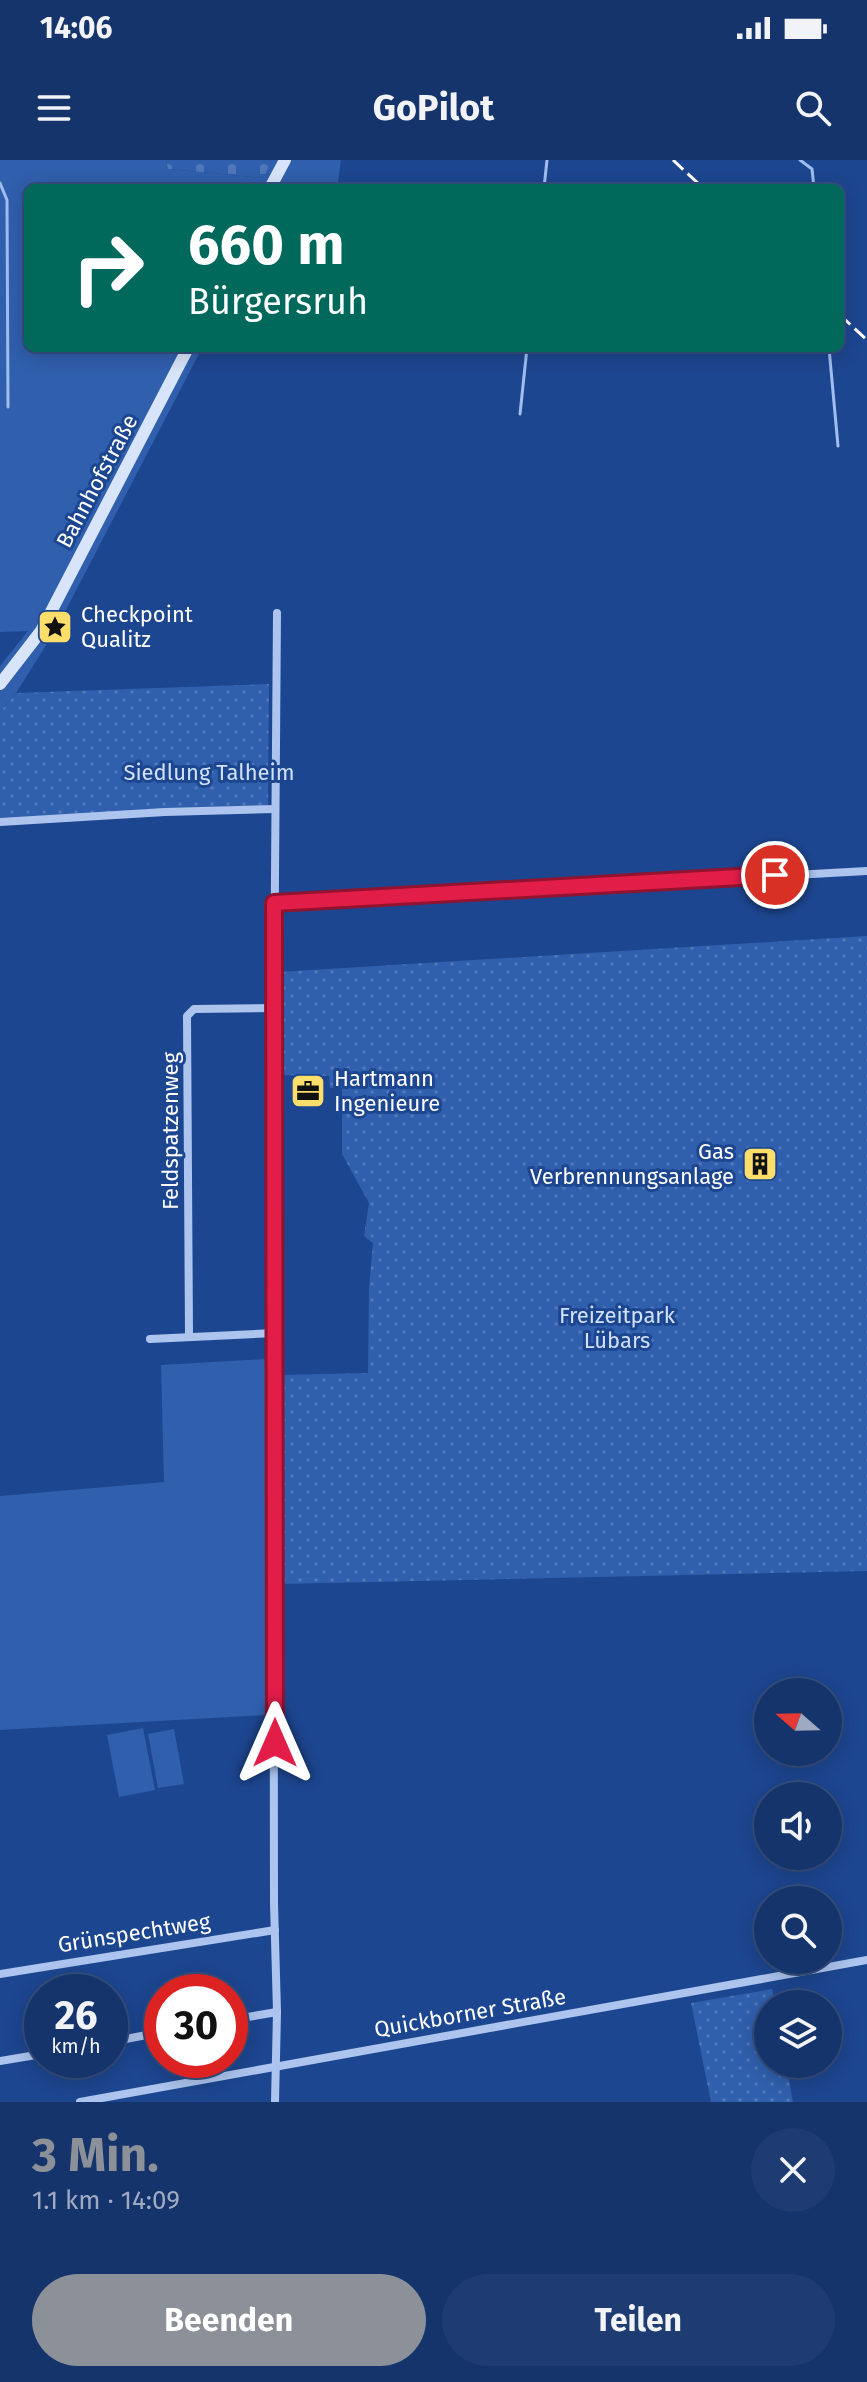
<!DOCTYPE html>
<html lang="de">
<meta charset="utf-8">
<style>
:root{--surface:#16346c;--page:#1f3c72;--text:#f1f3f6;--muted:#9eaac2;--line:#354f7f;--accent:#8c9099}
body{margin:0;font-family:"Fira Sans",sans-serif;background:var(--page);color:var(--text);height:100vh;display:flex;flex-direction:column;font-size:30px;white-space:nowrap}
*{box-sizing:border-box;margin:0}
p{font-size:26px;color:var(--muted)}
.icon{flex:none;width:44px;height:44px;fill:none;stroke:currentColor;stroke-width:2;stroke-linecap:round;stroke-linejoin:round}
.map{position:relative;height:1942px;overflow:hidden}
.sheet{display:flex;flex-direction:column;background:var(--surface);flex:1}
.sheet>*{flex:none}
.banner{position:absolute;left:24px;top:24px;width:820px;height:168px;border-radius:12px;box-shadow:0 4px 20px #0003,0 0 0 2px var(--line);background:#00695c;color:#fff;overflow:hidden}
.needle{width:52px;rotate:290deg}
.fabs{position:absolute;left:754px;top:1518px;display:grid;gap:16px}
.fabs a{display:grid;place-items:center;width:88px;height:88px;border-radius:50%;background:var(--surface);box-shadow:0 4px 20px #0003,0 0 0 2px var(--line);font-size:40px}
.speed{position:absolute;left:24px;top:1814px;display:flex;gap:16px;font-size:40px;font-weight:700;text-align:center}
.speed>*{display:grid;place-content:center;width:104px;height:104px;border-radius:50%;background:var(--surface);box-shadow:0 4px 20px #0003,0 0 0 2px var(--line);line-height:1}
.speed small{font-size:20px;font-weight:400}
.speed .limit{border:12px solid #d22;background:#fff;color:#111}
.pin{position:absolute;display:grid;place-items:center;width:68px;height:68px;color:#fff;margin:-34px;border:4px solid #fff;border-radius:50%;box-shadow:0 2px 8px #0007}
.me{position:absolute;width:88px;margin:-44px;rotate:0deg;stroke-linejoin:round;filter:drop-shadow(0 0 6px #0008)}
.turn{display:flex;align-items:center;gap:28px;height:168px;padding:0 32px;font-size:36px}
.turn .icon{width:104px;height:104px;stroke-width:2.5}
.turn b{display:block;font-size:56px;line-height:68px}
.round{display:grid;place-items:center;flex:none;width:84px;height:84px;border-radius:42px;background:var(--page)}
.summary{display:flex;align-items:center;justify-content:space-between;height:136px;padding:0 32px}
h1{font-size:48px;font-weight:700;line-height:60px;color:var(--accent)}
.button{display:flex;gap:16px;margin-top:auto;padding:16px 32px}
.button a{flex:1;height:92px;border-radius:48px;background:var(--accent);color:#fff;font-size:32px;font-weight:700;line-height:92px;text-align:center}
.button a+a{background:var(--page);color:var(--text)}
.status{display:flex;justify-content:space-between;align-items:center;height:56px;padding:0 40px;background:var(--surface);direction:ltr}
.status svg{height:22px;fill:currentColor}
header{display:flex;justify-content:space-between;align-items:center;height:104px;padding:0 32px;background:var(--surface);font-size:36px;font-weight:700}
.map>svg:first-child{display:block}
.grass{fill:#305fad}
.cemetery{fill:url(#cemetery-stones)}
.park{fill:url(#park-dots)}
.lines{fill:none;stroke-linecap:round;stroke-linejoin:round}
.stream{stroke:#9fbeef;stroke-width:3}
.street{stroke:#acc4ee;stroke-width:8}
.secondary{stroke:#d8e4fa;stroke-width:12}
.rail{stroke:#fff;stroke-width:3;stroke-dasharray:14 6;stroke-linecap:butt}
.route-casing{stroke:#92132f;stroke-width:20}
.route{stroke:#e11d48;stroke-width:14}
.labels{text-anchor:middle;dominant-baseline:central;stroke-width:6;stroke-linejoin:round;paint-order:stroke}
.street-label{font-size:22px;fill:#fff;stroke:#1d4690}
.poi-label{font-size:22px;fill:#fff;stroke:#1d4690;text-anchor:start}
.park-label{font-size:22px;fill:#d2e1fa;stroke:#1d4690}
</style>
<div class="status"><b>14:06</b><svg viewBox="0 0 49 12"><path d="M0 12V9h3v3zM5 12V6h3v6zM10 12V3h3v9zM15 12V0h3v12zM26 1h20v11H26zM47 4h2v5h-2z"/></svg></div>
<header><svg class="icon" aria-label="menu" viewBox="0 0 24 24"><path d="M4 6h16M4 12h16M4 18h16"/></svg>GoPilot<svg class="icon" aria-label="search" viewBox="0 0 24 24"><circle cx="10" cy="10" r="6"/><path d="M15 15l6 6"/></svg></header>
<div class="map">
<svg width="867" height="1942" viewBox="0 0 867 1942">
<defs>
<pattern id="cemetery-stones" width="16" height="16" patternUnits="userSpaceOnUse" patternTransform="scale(2)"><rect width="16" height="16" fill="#305fad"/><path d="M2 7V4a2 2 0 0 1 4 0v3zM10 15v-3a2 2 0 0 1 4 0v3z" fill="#4f77b9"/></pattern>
<pattern id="park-dots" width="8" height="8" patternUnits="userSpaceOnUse" patternTransform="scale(2)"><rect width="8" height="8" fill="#305fad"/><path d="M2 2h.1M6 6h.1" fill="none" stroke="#4f77b9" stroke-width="1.8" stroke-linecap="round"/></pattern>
</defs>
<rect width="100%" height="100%" fill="#1d4690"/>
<g class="grass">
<polygon points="0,0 166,0 168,9 263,18 272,0 341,0 337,28 28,28 28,188 202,188 55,471 16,533 0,552 0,506 28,471 0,472"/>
<polygon points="267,1199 267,1555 0,1570 0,1336 164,1322 161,1205"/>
<polygon points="143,1568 155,1630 119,1637 107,1575"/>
<polygon points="174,1569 184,1624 158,1628 148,1574"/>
</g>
<polygon class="cemetery" points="166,0 272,0 263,18 168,9"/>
<g class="park">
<polygon points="269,524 268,650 0,662 0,552 16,533"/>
<polygon points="867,776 867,1411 279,1424 280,1215 368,1213 369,1129 373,1083 364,1076 369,1043 342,994 342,928 330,928 329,916 280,915 279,812"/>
<polygon points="772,1829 775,1844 768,1844 768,1904 786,1904 793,1942 711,1942 691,1843"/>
</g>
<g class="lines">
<g class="stream">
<polyline points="800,0 812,9 814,28"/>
<polyline points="0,23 7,40 8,247"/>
<polyline points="544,28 547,0"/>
<polyline points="829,188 838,286"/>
<polyline points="520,254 527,188"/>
</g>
<g class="street">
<polyline points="0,662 165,652 275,649"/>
<polyline points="274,743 867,711"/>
<polyline points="189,1175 187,856 194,849 273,848"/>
<polyline points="150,1179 275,1173"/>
<polyline points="0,1814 275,1770"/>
<polyline points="230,1860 277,1852"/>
<polyline points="110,1882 162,1872"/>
<polyline points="0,1901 42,1894"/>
<polyline points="80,1942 867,1800"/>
<polyline points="275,1942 277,1852 274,1743 273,977 277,453"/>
</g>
<g class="secondary">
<polyline points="270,28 285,0"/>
<polyline points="0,524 41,471 188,188"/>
</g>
<g class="rail">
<polyline points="673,0 703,28"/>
<polyline points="840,155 867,180"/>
</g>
</g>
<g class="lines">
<g class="route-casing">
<polyline id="route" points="275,1583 274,743 775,715"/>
</g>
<use href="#route" class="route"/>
</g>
<defs>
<g id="sight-square" transform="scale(1.8)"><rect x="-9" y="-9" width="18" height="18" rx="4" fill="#fdde6a" stroke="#1d4690"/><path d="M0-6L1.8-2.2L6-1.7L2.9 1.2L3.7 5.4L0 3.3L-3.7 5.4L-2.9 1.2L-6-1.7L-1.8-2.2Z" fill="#111"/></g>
<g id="office-square" transform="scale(1.8)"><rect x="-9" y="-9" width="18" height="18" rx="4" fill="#fdde6a" stroke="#1d4690"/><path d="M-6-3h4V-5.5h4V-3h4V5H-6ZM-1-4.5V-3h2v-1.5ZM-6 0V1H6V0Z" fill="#111"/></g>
<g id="building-square" transform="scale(1.8)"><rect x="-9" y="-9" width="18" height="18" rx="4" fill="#fdde6a" stroke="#1d4690"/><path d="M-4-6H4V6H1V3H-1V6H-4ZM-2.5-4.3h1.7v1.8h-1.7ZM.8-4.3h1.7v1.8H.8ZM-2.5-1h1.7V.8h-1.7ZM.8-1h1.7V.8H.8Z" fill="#111"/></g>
</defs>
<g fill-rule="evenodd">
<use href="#sight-square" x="55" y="467"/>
<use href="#office-square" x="308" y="931"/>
<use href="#building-square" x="760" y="1004"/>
</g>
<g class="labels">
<g class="street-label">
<text transform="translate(97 321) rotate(-62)">Bahnhofstraße</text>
<text transform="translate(170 971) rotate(-90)">Feldspatzenweg</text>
<text transform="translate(134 1773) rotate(-9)">Grünspechtweg</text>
<text transform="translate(470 1853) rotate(-10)">Quickborner Straße</text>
</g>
<g class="poi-label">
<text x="81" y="454">Checkpoint<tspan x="81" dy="25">Qualitz</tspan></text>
<text x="334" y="918">Hartmann<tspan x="334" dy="25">Ingenieure</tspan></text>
<text x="734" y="991" text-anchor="end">Gas<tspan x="734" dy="25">Verbrennungsanlage</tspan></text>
</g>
<g class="park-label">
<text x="209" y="612">Siedlung Talheim</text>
<text x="617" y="1155">Freizeitpark<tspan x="617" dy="25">Lübars</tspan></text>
</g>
</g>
</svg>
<div class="fabs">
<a><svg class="needle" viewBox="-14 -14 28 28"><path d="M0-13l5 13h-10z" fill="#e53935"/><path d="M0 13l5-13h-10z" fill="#9eaac2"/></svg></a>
<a><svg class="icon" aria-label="sound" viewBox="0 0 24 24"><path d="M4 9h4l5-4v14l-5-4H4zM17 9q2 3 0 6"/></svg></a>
<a><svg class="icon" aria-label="search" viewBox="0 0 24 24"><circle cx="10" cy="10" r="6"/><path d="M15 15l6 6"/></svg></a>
<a><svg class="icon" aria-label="layers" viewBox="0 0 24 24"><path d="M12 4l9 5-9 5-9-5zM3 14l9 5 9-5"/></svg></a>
</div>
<div class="speed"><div>26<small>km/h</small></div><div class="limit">30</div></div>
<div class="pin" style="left:775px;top:715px;background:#d93025"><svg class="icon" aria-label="arrive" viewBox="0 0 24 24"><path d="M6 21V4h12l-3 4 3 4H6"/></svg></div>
<svg class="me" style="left:275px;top:1583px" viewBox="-20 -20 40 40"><path d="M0-17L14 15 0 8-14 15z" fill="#e11d48" stroke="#fff" stroke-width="4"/></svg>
<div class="banner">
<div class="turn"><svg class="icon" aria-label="right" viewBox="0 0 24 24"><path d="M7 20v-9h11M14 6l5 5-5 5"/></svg><div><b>660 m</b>Bürgersruh</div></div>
</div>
</div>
<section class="sheet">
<div class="summary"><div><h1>3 Min.</h1><p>1.1 km · 14:09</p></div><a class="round"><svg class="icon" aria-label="close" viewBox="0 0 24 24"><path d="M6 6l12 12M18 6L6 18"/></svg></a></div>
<div class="button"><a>Beenden</a><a>Teilen</a></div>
</section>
